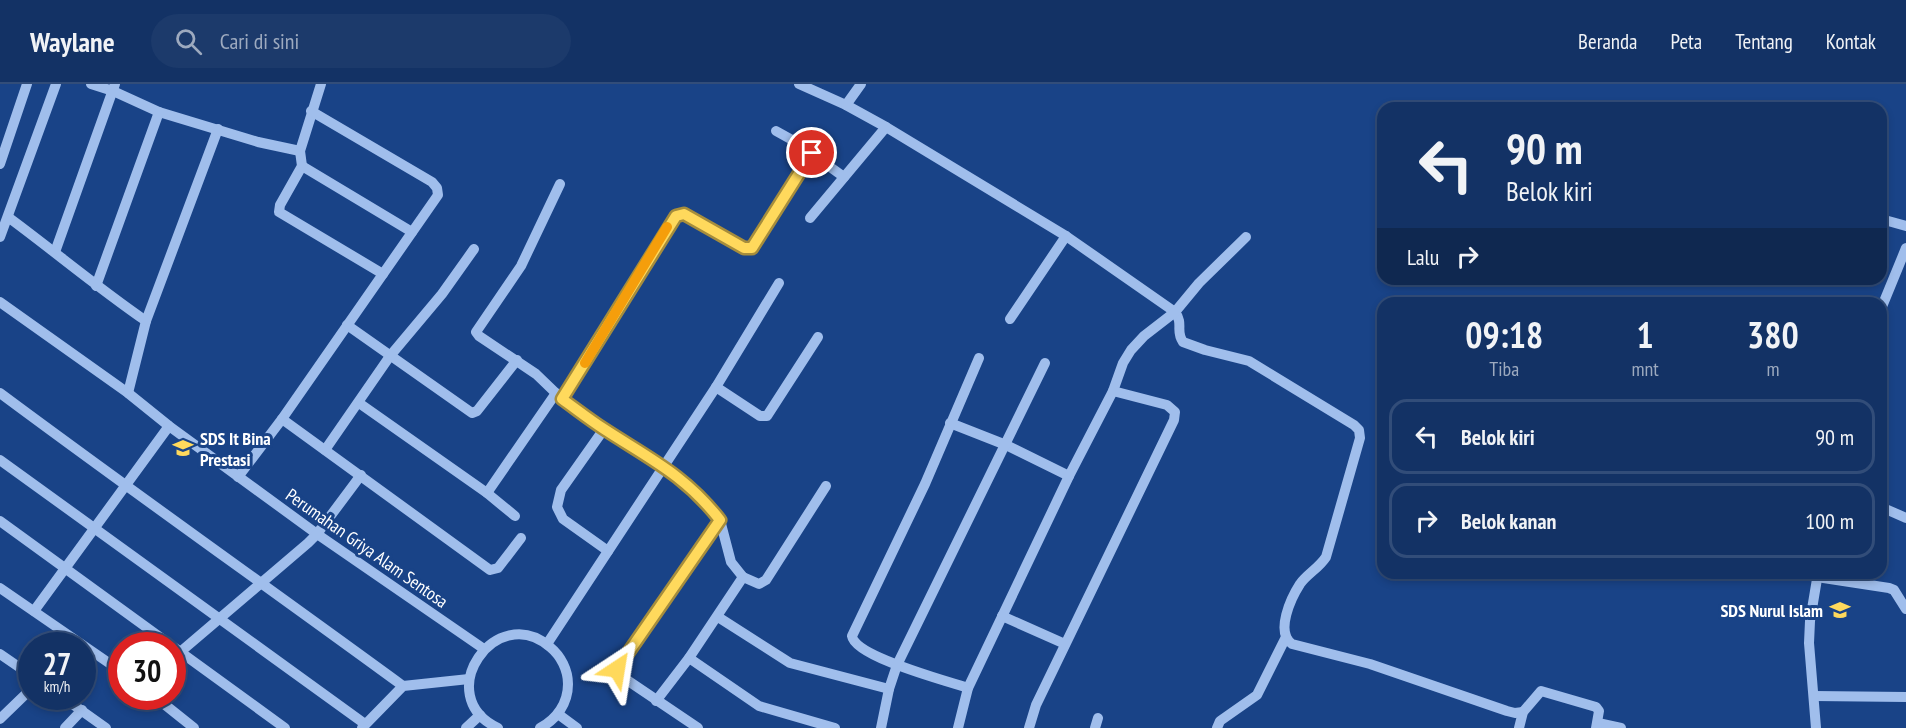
<!DOCTYPE html>
<html lang="id">
<style>
:root{--surface:#133265;--page:#1c3a6b;--text:#f1f3f6;--muted:#9daabf;--line:#324d79}
body{margin:0;font-family:"PT Sans Narrow",sans-serif;background:var(--page);color:var(--text);height:100vh;display:flex;flex-direction:column;font-size:22px;white-space:nowrap}
*{box-sizing:border-box;margin:0}
p{font-size:20px;color:var(--muted)}
.icon{flex:none;width:33px;height:33px;fill:none;stroke:currentColor;stroke-width:2;stroke-linecap:round;stroke-linejoin:round}
.map{position:relative;flex:1;overflow:hidden}
.panel{position:absolute;left:1377px;top:213px;width:510px;height:282px;display:flex;flex-direction:column;background:var(--surface);border-radius:18px;box-shadow:0 3px 9px #0003,0 0 0 2px var(--line)}
.panel>*{flex:none}
.guide{position:absolute;left:1377px;top:18px;width:510px;height:183px;border-radius:18px;box-shadow:0 3px 9px #0003,0 0 0 2px var(--line);background:#133265;color:var(--text);overflow:hidden}
.speed{position:absolute;left:18px;top:548px;display:flex;gap:12px;font-size:30px;font-weight:700;text-align:center}
.speed>*{display:grid;place-content:center;width:78px;height:78px;border-radius:50%;background:var(--surface);box-shadow:0 3px 9px #0003,0 0 0 2px var(--line);line-height:1}
.speed small{font-size:15px;font-weight:400}
.speed .limit{border:9px solid #d22;background:#fff;color:#111}
.pin{position:absolute;display:grid;place-items:center;width:51px;height:51px;color:#fff;margin:-26px;border:3px solid #fff;border-radius:50%;box-shadow:0 2px 6px #0007}
.me{position:absolute;width:66px;margin:-33px;rotate:33deg;stroke-linejoin:round;filter:drop-shadow(0 0 4px #0008)}
.turn{display:flex;align-items:center;gap:21px;height:126px;padding:0 30px;font-size:27px}
.turn .icon{width:78px;height:78px;stroke-width:2.5}
.turn b{display:block;font-size:42px;line-height:51px}
.then{display:flex;align-items:center;height:57px;padding:0 30px;background:#0003;gap:12px;font-size:22px}
.eta{display:flex;justify-content:space-evenly;align-items:center;height:102px;text-align:center}
.eta b{font-size:36px;font-weight:700;line-height:42px}
ul{padding:0;list-style:none}
li{display:flex;align-items:center;gap:18px;height:75px;margin:0 12px 9px;padding:0 18px;border:3px solid var(--line);border-radius:18px}
li div{flex:1}
li b{display:block;font-size:22px}
li em{font-style:normal}
header{display:flex;align-items:center;gap:36px;box-sizing:border-box;height:84px;padding:0 30px;background:var(--surface);border-bottom:2px solid var(--line)}
header strong{font-size:28px}
nav{display:flex;gap:33px;margin-inline-start:auto;font-size:21px}
.search{width:420px;height:54px;background:var(--page);display:flex;align-items:center;gap:15px;box-sizing:border-box;padding:0 21px;border-radius:33px;color:var(--muted);font-size:22px}
.map>svg:first-child{display:block}
.lines{fill:none;stroke-linecap:round;stroke-linejoin:round}
.minor{stroke:#a0beec;stroke-width:10}
.route-casing{stroke:#a68d3c;stroke-width:15}
.route{stroke:#ffd95c;stroke-width:10}
.slow{stroke:#f59e0b;stroke-width:10}
.labels{text-anchor:middle;dominant-baseline:central;stroke-width:6;stroke-linejoin:round;paint-order:stroke}
.poi-label{font-size:18px;font-weight:bold;fill:#fff;stroke:#194387;text-anchor:start}
.street-label{font-size:18px;fill:#fff;stroke:#194387}
</style>
<header>
<strong>Waylane</strong>
<div class="search"><svg class="icon" aria-label="search" viewBox="0 0 24 24"><circle cx="10" cy="10" r="6"/><path d="M15 15l6 6"/></svg>Cari di sini</div>
<nav><a>Beranda</a><a>Peta</a><a>Tentang</a><a>Kontak</a></nav>
</header>
<div class="map">
<svg width="1906" height="644" viewBox="0 0 1906 644">
<rect width="100%" height="100%" fill="#194387"/>
<g class="lines">
<g class="minor">
<polyline points="91,0 113,7 159,28 258,58 300,67"/>
<polyline points="321,0 300,67 302,82 280,121 279,128 383,190"/>
<path d="M799 0 846 21 886 43 1066 152 1175 228C1184 240 1175 247 1183 258L1205 266 1249 277 1354 341 1359 346 1360 354 1326 473C1319 484 1307 490 1300 500 1291 514 1275 548 1292 560L1370 580 1507 627 1515 629 1523 628"/>
<polyline points="846,21 861,0"/>
<polyline points="776,47 794,57 844,93"/>
<polyline points="0,80 27,0"/>
<polyline points="302,82 412,148"/>
<polyline points="560,100 521,182 476,248 479,252 536,290 562,315 604,345 664,381 690,403 720,436 617,585 618,590 698,644"/>
<path d="M8 133C54 167 98 204 146 237"/>
<polyline points="810,134 886,43"/>
<polyline points="1881,135 1906,142"/>
<polyline points="0,153 56,0"/>
<polyline points="55,168 115,0"/>
<polyline points="96,202 159,28"/>
<polyline points="0,218 128,309 169,342 317,450 484,565"/>
<polyline points="1881,225 1906,164"/>
<polyline points="1010,235 1066,152"/>
<polyline points="347,241 472,329 477,327 517,276"/>
<polyline points="716,303 779,199"/>
<path d="M0 309C133 408 269 504 403 602"/>
<polyline points="128,309 146,237 218,45"/>
<polyline points="562,315 676,132 679,130 684,131 744,164 752,164 812,69"/>
<polyline points="359,319 487,409 515,432"/>
<polyline points="282,335 490,486 498,484 521,454"/>
<polyline points="950,339 1006,361 1069,392"/>
<polyline points="604,345 561,406 557,423 563,435 608,467"/>
<polyline points="325,366 390,272 442,210 474,165"/>
<polyline points="0,376 365,640"/>
<polyline points="238,393 282,335 438,111 437,104 432,98 311,27"/>
<polyline points="487,409 556,309"/>
<polyline points="1881,423 1906,434"/>
<polyline points="0,437 285,644"/>
<polyline points="743,493 759,500 766,496 826,402"/>
<polyline points="1817,493 1889,504 1894,506 1906,525"/>
<polyline points="0,504 122,588"/>
<polyline points="34,527 169,342"/>
<polyline points="1002,532 1065,560"/>
<polyline points="718,533 790,579 889,605"/>
<polyline points="547,560 716,303 760,332 767,332 818,253"/>
<polyline points="0,570 32,592"/>
<polyline points="689,574 759,622 835,644"/>
<polyline points="172,575 308,459 317,450 361,391"/>
<path d="M968 604C947 597 855 573 852 552L925 400 979 274"/>
<polyline points="61,612 106,644"/>
<polyline points="154,612 194,644"/>
<polyline points="1814,612 1906,613"/>
<polyline points="656,617 689,574 743,493 731,478 720,436"/>
<polyline points="558,630 577,644"/>
<polyline points="0,635 32,604"/>
<polyline points="1598,639 1621,644"/>
<polyline points="65,644 82,626"/>
<polyline points="362,644 403,602 469,595"/>
<polyline points="466,644 480,631"/>
<path d="M498 644C430 612 496 516 550 563 561 572 568 586 568 600 568 619 557 635 540 644"/>
<polyline points="881,644 889,605 897,581 1045,279"/>
<polyline points="958,644 968,604 1069,392 1113,307 1123,279 1131,266 1144,252 1175,228 1199,199 1246,153"/>
<polyline points="1029,644 1036,621 1174,336 1175,328 1167,321 1113,307"/>
<polyline points="1095,644 1098,634"/>
<polyline points="1217,644 1220,637 1257,611 1286,553"/>
<polyline points="1519,644 1523,628 1541,607 1596,623 1599,627 1596,644"/>
<polyline points="1816,644 1809,559 1810,537 1818,489"/>
</g>
</g>
<g class="lines">
<g class="route-casing">
<path id="route" d="M617 585 720 436C685 391 650 375 604 345 590 336 576 325 562 315L676 132 684 130 744 164H752L812 69"/>
</g>
<use href="#route" class="route"/>
<polyline class="slow" points="585,279 667,143"/>
</g>
<defs>
<g id="school-bare" transform="scale(1.62)"><path d="M0-5L7-2L0 1L-7-2ZM-4 1L0 2.5L4 1V4Q0 6-4 4Z" fill="#ffd95c" stroke="#194387" stroke-width="2.5" paint-order="stroke"/></g>
</defs>
<g fill-rule="evenodd">
<use href="#school-bare" x="183" y="364"/>
<use href="#school-bare" x="1840" y="526"/>
</g>
<g class="labels">
<g class="poi-label">
<text x="200" y="354">SDS It Bina<tspan x="200" dy="21">Prestasi</tspan></text>
<text x="1823" y="526" text-anchor="end">SDS Nurul Islam</text>
</g>
<g class="street-label">
<text transform="translate(367 464) rotate(35)">Perumahan Griya Alam Sentosa</text>
</g>
</g>
</svg>
<div class="speed"><div>27<small>km/h</small></div><div class="limit">30</div></div>
<div class="pin" style="left:812px;top:69px;background:#d93025"><svg class="icon" aria-label="arrive" viewBox="0 0 24 24"><path d="M6 21V4h12l-3 4 3 4H6"/></svg></div>
<svg class="me" style="left:617px;top:585px" viewBox="-20 -20 40 40"><path d="M0-17L14 15 0 8-14 15z" fill="#ffd95c" stroke="#fff" stroke-width="4"/></svg>
<div class="guide">
<div class="turn"><svg class="icon" aria-label="left" viewBox="0 0 24 24"><path d="M17 20v-9H6M10 6l-5 5 5 5"/></svg><div><b>90 m</b>Belok kiri</div></div>
<div class="then">Lalu<svg class="icon" aria-label="right" viewBox="0 0 24 24"><path d="M7 20v-9h11M14 6l5 5-5 5"/></svg></div>
</div>
<section class="panel">
<div class="eta">
<div><b>09:18</b><p>Tiba</p></div>
<div><b>1</b><p>mnt</p></div>
<div><b>380</b><p>m</p></div>
</div>
<ul>
<li><svg class="icon" aria-label="left" viewBox="0 0 24 24"><path d="M17 20v-9H6M10 6l-5 5 5 5"/></svg><div><b>Belok kiri</b></div><em>90 m</em></li>
<li><svg class="icon" aria-label="right" viewBox="0 0 24 24"><path d="M7 20v-9h11M14 6l5 5-5 5"/></svg><div><b>Belok kanan</b></div><em>100 m</em></li>
</ul>
</section>
</div>
